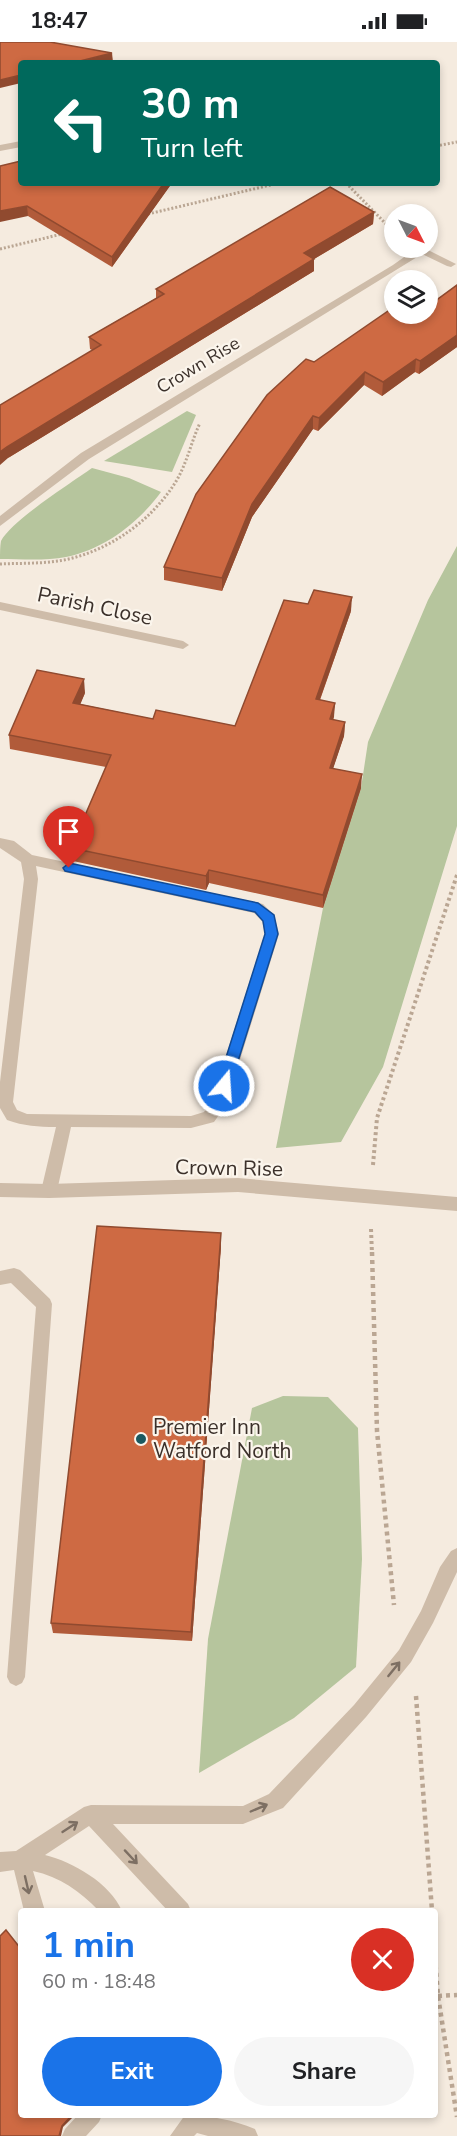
<!DOCTYPE html>
<meta charset="utf-8">
<style>
:root{--surface:#fff;--page:#f6f6f6;--text:#202124;--muted:#757577;--accent:#1a73e8}
body{margin:0;font-family:"Nunito Sans",sans-serif;background:var(--page);color:var(--text);height:100vh;display:flex;flex-direction:column;font-size:22px;white-space:nowrap}
*{box-sizing:border-box;margin:0}
p{font-size:20px;color:var(--muted)}
.icon{flex:none;width:33px;height:33px;fill:none;stroke:currentColor;stroke-width:2;stroke-linecap:round;stroke-linejoin:round}
.map{position:relative;flex:1;overflow:hidden}
.drawer{position:absolute;left:18px;top:1866px;width:420px;height:210px;display:flex;flex-direction:column;background:var(--surface);border-radius:6px;box-shadow:0 3px 9px #0003}
.drawer>*{flex:none}
.top-card{position:absolute;left:18px;top:18px;width:422px;height:126px;border-radius:6px;box-shadow:0 3px 9px #0003;background:#00695c;color:#fff;overflow:hidden}
.needle{width:39px;rotate:132deg}
.controls{position:absolute;left:384px;top:162px;display:grid;gap:12px}
.controls a{display:grid;place-items:center;width:54px;height:54px;border-radius:50%;background:var(--surface);box-shadow:0 3px 9px #0003;font-size:30px}
.pin{position:absolute;display:grid;place-items:center;width:51px;height:51px;color:#fff;margin:-62px -26px;border-radius:50% 50% 50% 0;rotate:-45deg;box-shadow:0 0 6px #0007}
.pin .icon{rotate:45deg}
.me{position:absolute;width:66px;margin:-33px;rotate:18deg;stroke-linejoin:round;filter:drop-shadow(0 0 4px #0008)}
.turn{display:flex;align-items:center;gap:21px;height:126px;padding:0 24px;font-size:27px}
.turn .icon{width:78px;height:78px;stroke-width:2.5}
.turn b{display:block;font-size:42px;line-height:51px}
.round{display:grid;place-items:center;flex:none;width:63px;height:63px;border-radius:32px;background:var(--page)}
.headline{display:flex;align-items:center;justify-content:space-between;height:102px;padding:0 24px}
h1{font-size:36px;font-weight:700;line-height:45px;color:var(--accent)}
.cta{display:flex;gap:12px;margin-top:auto;padding:12px 24px}
.cta a{flex:1;height:69px;border-radius:36px;background:var(--accent);color:#fff;font-size:24px;font-weight:700;line-height:69px;text-align:center}
.cta a+a{background:var(--page);color:var(--text)}
.status{display:flex;justify-content:space-between;align-items:center;height:42px;padding:0 30px;background:var(--surface);direction:ltr}
.status svg{height:16px;fill:currentColor}
.map>svg:first-child{display:block}
.green{fill:#b6c59d}
.lines{fill:none;stroke-linecap:round;stroke-linejoin:round}
.path-far2{stroke:#baa693;stroke-width:3;stroke-dasharray:2 2;stroke-linecap:butt}
.path-far1{stroke:#baa693;stroke-width:4;stroke-dasharray:3 3;stroke-linecap:butt}
.path{stroke:#baa693;stroke-width:4.5;stroke-dasharray:4 4;stroke-linecap:butt}
.service{fill:#cebca9;fill-rule:evenodd}
.minor{fill:#cebca9;fill-rule:evenodd}
.wall{fill:#b15b3a}
.shaded-wall{fill:#904a2f}
.building{fill:#ce6a43;stroke:#904a2f;stroke-width:1.5}
.oneway{stroke:#7d6f63}
.route{fill:#1a73e8;stroke:#114b97;stroke-width:1.5}
.poi-dot{fill:#1b5960;stroke:#fbf5ec;stroke-width:2}
.labels{text-anchor:middle;dominant-baseline:central;stroke-width:4.5;stroke-linejoin:round;paint-order:stroke}
.far-street-label{font-size:18px;fill:#3b302a;stroke:#fbf5ec}
.street-label{font-size:21px;fill:#3b302a;stroke:#fbf5ec}
.poi-label{font-size:21px;fill:#3b302a;stroke:#fbf5ec;text-anchor:start}
</style>
<div class="status"><b>18:47</b><svg viewBox="0 0 49 12"><path d="M0 12V9h3v3zM5 12V6h3v6zM10 12V3h3v9zM15 12V0h3v12zM26 1h20v11H26zM47 4h2v5h-2z"/></svg></div>
<div class="map">
<svg width="457" height="2094" viewBox="0 0 457 2094">
<rect width="100%" height="100%" fill="#f5ebdf"/>
<g class="green">
<polygon points="187,369 196,373 172,430 104,419"/>
<path d="M92 426 129 436 161 450C138 481 105 507 66 515 45 519 21 517 0 517 0 512 0 504 1 499 11 479 71 441 92 426Z"/>
<polygon points="457,504 457,784 383,1025 341,1100 276,1106 323,866 361,746 368,700 428,558"/>
<polygon points="283,1354 328,1355 358,1386 362,1517 356,1625 294,1676 199,1731 208,1597 252,1366"/>
</g>
<g class="lines">
<g class="path-far2">
<polyline points="436,104 457,100"/>
<polyline points="346,141 389,185 391,191"/>
<polyline points="148,172 279,141"/>
<polyline points="0,207 62,192"/>
<path d="M0 522C21 521 43 522 64 518 109 509 151 479 175 441 187 422 191 400 200 381"/>
</g>
<g class="path-far1">
<polyline points="373,1123 377,1076 457,833"/>
<polyline points="371,1187 372,1212"/>
</g>
<g class="path">
<polyline points="372,1210 377,1389 394,1563"/>
<polyline points="416,1654 432,1869"/>
<polyline points="435,1915 438,1954 457,2075"/>
<polyline points="438,1954 457,1953"/>
</g>
<g class="service">
<polygon points="21,99 21,105 0,109 0,103"/>
<path d="M0 796 14 799 32 813 263 862 274 873 279 892 226 1063 214 1080 191 1086 71 1085 57 1149 54 1154 49 1156 44 1154 41 1149 56 1085C38 1085 24 1084 7 1078L0 1066V1040L24 837 21 820 0 806ZM36 824 254 871 262 879 265 892 211 1060 204 1070 191 1074 27 1072 17 1068 13 1060 38 837Z"/>
<polygon points="14,1226 20,1228 50,1257 52,1262 25,1635 22,1641 16,1644 10,1641 7,1635 36,1265 11,1241 0,1243 0,1229"/>
<path d="M457 1506V1530L433 1581 411 1620 366 1675 283 1766 243 1782H113L188 1862 191 1869H168L89 1784 45 1813C73 1820 110 1841 122 1869H99C80 1849 60 1835 33 1829L45 1869H24L14 1828 0 1830V1810L16 1809 84 1765 91 1763 243 1764 269 1752 354 1663 399 1608 421 1569 440 1525 451 1509Z"/>
<polygon points="78,2073 102,2073 99,2080 86,2094 62,2094 65,2087"/>
<path d="M185 2073C209 2073 233 2078 255 2087L258 2094H208L197 2091 194 2094H170Z"/>
</g>
<g class="minor">
<polygon points="412,206 424,206 456,222 451,225 447,224 422,212 89,417 0,484 0,474 81,411 393,223 414,208"/>
<polygon points="0,560 183,599 189,603 183,607 0,568"/>
<polygon points="238,1136 457,1155 457,1169 238,1150 49,1156 0,1155 0,1141 49,1142"/>
</g>
</g>
<g class="wall">
<polygon points="0,124 172,141 112,225 28,174"/>
<polygon points="374,170 373,182 314,217 314,229 8,416 92,308 90,307 89,295 156,256 156,247"/>
<polygon points="457,243 457,305 419,332 415,330 382,354 364,343 318,389 313,387 252,475 222,549 164,538 164,525 314,320 435,259"/>
<polygon points="351,569 320,658 335,661 333,678 345,680 344,694 333,726 361,746 323,866 209,841 206,848 73,819 71,806 106,725 10,707 9,693 85,651 80,662 153,677 235,684"/>
<polygon points="221,1204 192,1599 53,1591 51,1581"/>
</g>
<g class="shaded-wall">
<polygon points="112,11 113,20 106,21 72,21"/>
<polygon points="21,33 21,41 0,46 0,38"/>
<polygon points="164,141 172,141 112,225 112,215"/>
<polygon points="27,164 28,174 0,180 0,169"/>
<polygon points="374,170 373,182 304,223 304,211"/>
<polygon points="314,217 314,229 8,416 0,423 0,410 7,405"/>
<polygon points="457,293 457,305 419,332 420,319"/>
<polygon points="416,317 415,330 382,354 383,340"/>
<polygon points="365,330 364,343 318,389 319,376"/>
<polygon points="313,374 313,387 252,475 222,549 222,536 252,462"/>
<polygon points="352,555 351,569 315,671 316,657"/>
<polygon points="84,637 85,651 75,675 73,661"/>
<polygon points="335,661 334,675 329,691 330,677"/>
<polygon points="345,680 344,694 329,739 330,726"/>
<polygon points="362,732 361,746 323,866 323,853"/>
<polygon points="209,828 209,841 206,848 206,834"/>
<polygon points="221,1191 221,1204 192,1599 191,1590"/>
<polygon points="72,2073 75,2073 63,2085 61,2094 59,2094 62,2084"/>
</g>
<g class="building">
<polygon points="0,0 50,0 112,11 72,21 21,21 21,33 0,38"/>
<polygon points="21,119 21,141 164,141 112,215 27,164 0,169 0,124"/>
<polygon points="330,145 374,170 304,211 314,217 7,405 0,410 0,363 101,303 89,295 164,252 156,247"/>
<polygon points="457,243 457,293 420,319 416,317 383,340 365,330 319,376 313,374 252,462 222,536 164,525 196,452 267,353 306,317 314,320 394,265 394,272 428,272 428,255 435,259"/>
<polygon points="314,548 352,555 316,657 335,661 330,677 345,680 330,726 362,732 323,853 209,828 206,834 71,806 111,713 9,693 37,628 84,637 73,661 153,677 156,668 235,684 284,558 308,562"/>
<polygon points="97,1184 221,1191 191,1590 51,1581"/>
<polygon points="6,1888 21,1907 21,2073 72,2073 62,2084 59,2094 0,2094 0,1894"/>
</g>
<defs><path id="oneway-shaft" d="M-6 0H5M1.5-3L5.5 0L1.5 3" fill="none" stroke-width="1.6" stroke-linecap="round" stroke-linejoin="round" transform="scale(1.5)"/></defs>
<g class="oneway">
<use href="#oneway-shaft" transform="translate(394 1627) rotate(-51)"/>
<use href="#oneway-shaft" transform="translate(259 1766) rotate(-23)"/>
<use href="#oneway-shaft" transform="translate(70 1785) rotate(-33)"/>
<use href="#oneway-shaft" transform="translate(131 1815) rotate(47)"/>
<use href="#oneway-shaft" transform="translate(27 1843) rotate(77)"/>
</g>
<polygon class="route" points="69,821 258,861 274,873 278,892 229,1048 219,1048 217,1044 265,892 263,879 255,870 65,829 63,826"/>
<circle class="poi-dot" cx="141" cy="1397" r="6"/>
<g class="labels">
<g class="far-street-label">
<text transform="translate(198 323) rotate(-31)">Crown Rise</text>
</g>
<g class="street-label">
<text transform="translate(95 564) rotate(12)">Parish Close</text>
<text transform="translate(229 1126) rotate(1)">Crown Rise</text>
</g>
<g class="poi-label">
<text x="153" y="1385">Premier Inn<tspan x="153" dy="24">Watford North</tspan></text>
</g>
</g>
</svg>
<div class="controls">
<a><svg class="needle" viewBox="-14 -14 28 28"><path d="M0-13l5 13h-10z" fill="#e53935"/><path d="M0 13l5-13h-10z" fill="#757577"/></svg></a>
<a><svg class="icon" aria-label="layers" viewBox="0 0 24 24"><path d="M12 4l9 5-9 5-9-5zM3 14l9 5 9-5"/></svg></a>
</div>
<div class="pin" style="left:69px;top:826px;background:#d93025"><svg class="icon" aria-label="arrive" viewBox="0 0 24 24"><path d="M6 21V4h12l-3 4 3 4H6"/></svg></div>
<svg class="me" style="left:224px;top:1044px" viewBox="-20 -20 40 40"><circle r="17" fill="#1a73e8" stroke="#fff" stroke-width="3"/><path d="M0-11L8 9 0 5-8 9z" fill="#fff"/></svg>
<div class="top-card">
<div class="turn"><svg class="icon" aria-label="left" viewBox="0 0 24 24"><path d="M17 20v-9H6M10 6l-5 5 5 5"/></svg><div><b>30 m</b>Turn left</div></div>
</div>
<section class="drawer">
<div class="headline"><div><h1>1 min</h1><p>60 m · 18:48</p></div><a class="round" style="background:#d93025;color:#fff"><svg class="icon" aria-label="close" viewBox="0 0 24 24"><path d="M6 6l12 12M18 6L6 18"/></svg></a></div>
<div class="cta"><a>Exit</a><a>Share</a></div>
</section>
</div>
